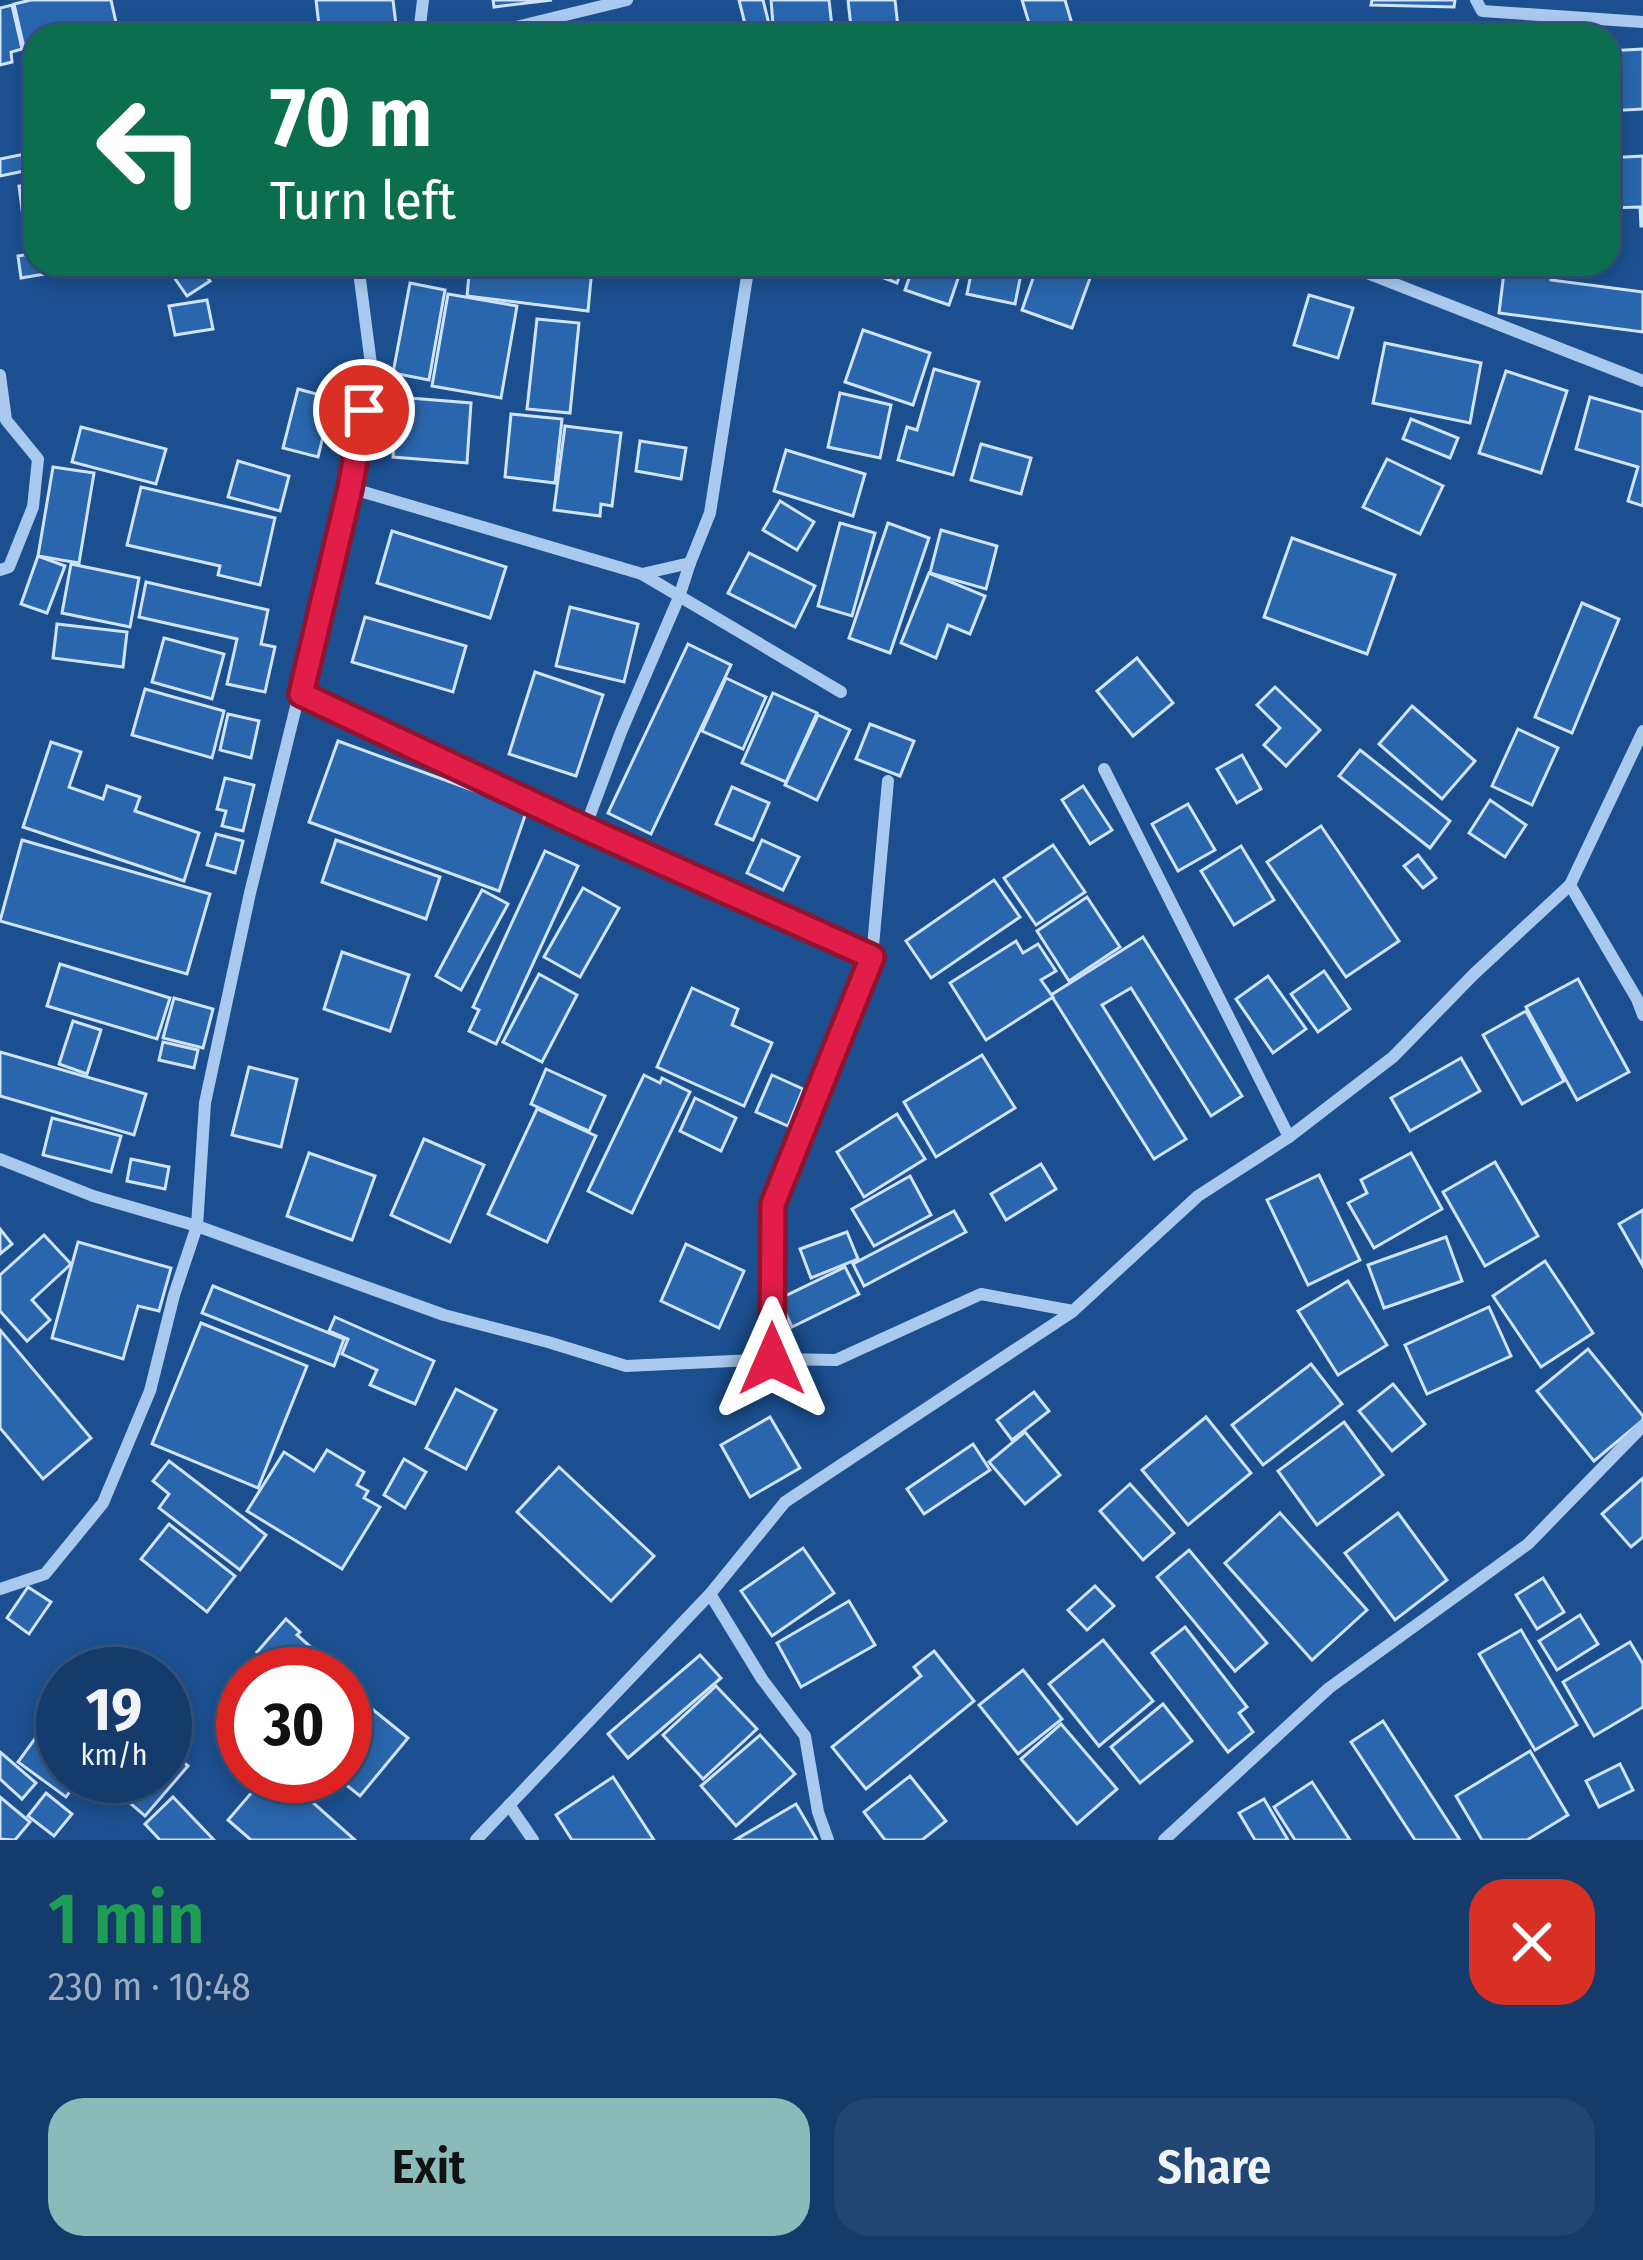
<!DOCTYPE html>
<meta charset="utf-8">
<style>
:root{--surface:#143b6b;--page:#214673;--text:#f1f3f6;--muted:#9dadc1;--line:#33557e;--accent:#8bbbb9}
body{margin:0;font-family:"Fira Sans Condensed",sans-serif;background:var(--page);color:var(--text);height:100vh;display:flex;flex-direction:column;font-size:45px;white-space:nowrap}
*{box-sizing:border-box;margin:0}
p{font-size:39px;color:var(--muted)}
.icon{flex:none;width:66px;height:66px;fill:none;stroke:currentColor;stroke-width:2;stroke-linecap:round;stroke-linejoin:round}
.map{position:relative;height:1840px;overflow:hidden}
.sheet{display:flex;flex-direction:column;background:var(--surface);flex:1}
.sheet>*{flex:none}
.top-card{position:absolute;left:24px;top:24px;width:1596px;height:252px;border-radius:36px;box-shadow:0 6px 18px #0003,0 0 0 3px var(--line);background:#0b6e4f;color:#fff;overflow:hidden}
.speed{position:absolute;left:36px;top:1647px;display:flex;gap:24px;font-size:60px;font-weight:700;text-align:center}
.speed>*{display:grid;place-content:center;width:156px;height:156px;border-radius:50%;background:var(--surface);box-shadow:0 6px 18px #0003,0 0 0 3px var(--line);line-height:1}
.speed small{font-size:30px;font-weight:400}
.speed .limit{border:18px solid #d22;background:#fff;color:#111}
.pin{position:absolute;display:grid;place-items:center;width:102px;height:102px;color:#fff;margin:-51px;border:6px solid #fff;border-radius:50%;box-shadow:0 3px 12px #0007}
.me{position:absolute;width:132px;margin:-66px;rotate:0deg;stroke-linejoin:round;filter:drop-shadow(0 0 9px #0008)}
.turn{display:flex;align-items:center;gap:42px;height:252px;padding:0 48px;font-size:54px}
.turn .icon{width:156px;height:156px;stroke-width:2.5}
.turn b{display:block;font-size:84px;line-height:102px}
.round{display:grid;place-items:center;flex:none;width:126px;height:126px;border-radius:36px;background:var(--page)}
.summary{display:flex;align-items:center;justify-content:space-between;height:204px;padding:0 48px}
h1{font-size:72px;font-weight:600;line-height:90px;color:#1e9e55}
.action{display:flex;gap:24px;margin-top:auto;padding:24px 48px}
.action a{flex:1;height:138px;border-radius:36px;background:var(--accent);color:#111;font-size:48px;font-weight:600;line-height:138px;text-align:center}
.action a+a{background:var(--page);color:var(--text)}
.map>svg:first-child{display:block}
.building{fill:#2a66ad;stroke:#cfe3fa;stroke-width:3}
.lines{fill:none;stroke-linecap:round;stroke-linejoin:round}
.minor{stroke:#a9c9ee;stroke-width:12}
.route-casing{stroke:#92132f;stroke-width:30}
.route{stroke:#e11d48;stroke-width:21}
</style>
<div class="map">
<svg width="1643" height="1840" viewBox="0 0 1643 1840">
<rect width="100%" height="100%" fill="#1b4f8f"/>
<g class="building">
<polygon points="31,0 111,0 119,36 36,36 36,70 32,54 26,56 14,4"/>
<polygon points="316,0 393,0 396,25 320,34"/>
<polygon points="493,0 552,0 494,7"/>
<polygon points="739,0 763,0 772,36 748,36"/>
<polygon points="771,0 829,0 833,36 774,36"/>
<polygon points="848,0 895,0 899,36 852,36"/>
<polygon points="1022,0 1065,0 1075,34 1033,36"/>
<polygon points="1372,0 1455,0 1454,7 1371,5"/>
<polygon points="12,5 22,49 11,52 12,62 0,65 0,8"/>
<polygon points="553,25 557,36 518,36"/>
<polygon points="1643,49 1643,109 1608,111 1608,51"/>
<polygon points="25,154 29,170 0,176 0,159"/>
<polygon points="1643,156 1643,226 1641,226 1640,207 1608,208 1608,158"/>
<polygon points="36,184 36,245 27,247 19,186"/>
<polygon points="36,253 36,264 44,264 45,274 21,278 18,256"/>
<polygon points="184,264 198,264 210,281 187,296 171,273"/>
<polygon points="470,264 562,264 592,268 588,311 467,296"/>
<polygon points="848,264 904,264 897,283"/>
<polygon points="914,264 963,264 949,305 905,290"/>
<polygon points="973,264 1023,264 1015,304 967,294"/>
<polygon points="1038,264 1076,264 1093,270 1072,328 1022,310"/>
<polygon points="1505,264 1552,264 1551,280 1643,292 1643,332 1499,313"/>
<polygon points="410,283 445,290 429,380 393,373"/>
<polygon points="448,294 517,306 501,398 432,386"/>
<polygon points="1309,295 1353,308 1338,358 1294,345"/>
<polygon points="207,300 213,329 175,335 169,306"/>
<polygon points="537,319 579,323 570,413 527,409"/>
<polygon points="863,330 930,353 913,405 845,382"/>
<polygon points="1385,343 1481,363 1470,423 1373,403"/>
<polygon points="934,369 979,382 953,475 898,460 907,427 917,430"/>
<polygon points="1506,371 1567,391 1541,473 1479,453"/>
<polygon points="298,389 324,396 321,410 329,412 318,457 283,448"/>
<polygon points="840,393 891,405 880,458 828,447"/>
<polygon points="397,397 471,403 467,463 393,457"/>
<polygon points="1590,397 1643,412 1643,506 1628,501 1638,467 1576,449"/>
<polygon points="511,414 562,419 555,483 505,477"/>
<polygon points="1411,419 1458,438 1450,458 1403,439"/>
<polygon points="565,426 621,433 612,506 601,504 600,516 554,510"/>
<polygon points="81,427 166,449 156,484 72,462"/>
<polygon points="640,441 686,448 681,479 636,471"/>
<polygon points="981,444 1031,458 1021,494 971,480"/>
<polygon points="786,450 865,474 853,516 774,491"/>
<polygon points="1387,459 1443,486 1420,534 1363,507"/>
<polygon points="238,461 289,476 280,511 228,497"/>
<polygon points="53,467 94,473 79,563 38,556"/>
<polygon points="141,487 275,518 260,585 218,575 220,566 127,545"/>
<polygon points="780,501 814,522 797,550 763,530"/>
<polygon points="840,523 875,533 852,616 818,606"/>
<polygon points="888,523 929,538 890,653 849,638"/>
<polygon points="941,530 997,546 986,589 930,573"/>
<polygon points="392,531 506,567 490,618 377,583"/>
<polygon points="1292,538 1395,575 1367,654 1264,617"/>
<polygon points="749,553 815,586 795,627 728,593"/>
<polygon points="38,556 65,566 47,613 21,604"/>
<polygon points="71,564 139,578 130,627 62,613"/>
<polygon points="929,573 985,596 970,634 948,625 936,658 901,643"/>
<polygon points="146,582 268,610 261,644 275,647 265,692 227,684 237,639 139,617"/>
<polygon points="1582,603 1619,619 1572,733 1535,717"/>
<polygon points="570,607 638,624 624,682 556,666"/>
<polygon points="365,617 466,646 453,692 352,662"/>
<polygon points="57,624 127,632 123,667 53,658"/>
<polygon points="164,638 224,654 212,699 152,682"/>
<polygon points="688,644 731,665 651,834 608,813"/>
<polygon points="1137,658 1173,703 1133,736 1097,691"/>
<polygon points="535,672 603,695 576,776 509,754"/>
<polygon points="726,678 766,697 743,749 702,731"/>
<polygon points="1275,687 1320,730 1286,766 1264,745 1280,728 1257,705"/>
<polygon points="145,689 224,711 212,758 132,735"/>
<polygon points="773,693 817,713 786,782 742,763"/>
<polygon points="1412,706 1475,761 1442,799 1379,744"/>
<polygon points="228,714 259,721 251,758 220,750"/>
<polygon points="818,715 850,730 817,800 785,785"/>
<polygon points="870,724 914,741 900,776 856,759"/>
<polygon points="1518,729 1558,748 1532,805 1492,786"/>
<polygon points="338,741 527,810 499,891 309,822"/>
<polygon points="51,742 81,752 69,787 103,799 107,786 140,797 135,811 199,833 184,881 23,827"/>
<polygon points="1360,750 1450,821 1430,848 1339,776"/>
<polygon points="1242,755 1261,789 1237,803 1217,769"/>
<polygon points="225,778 254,785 243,831 222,826 226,811 217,809"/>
<polygon points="1083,786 1112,830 1090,844 1062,800"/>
<polygon points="732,787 769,803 753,840 716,824"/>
<polygon points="1490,800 1526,825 1505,857 1469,833"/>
<polygon points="1188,804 1215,850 1178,871 1152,824"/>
<polygon points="1321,826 1399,941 1346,977 1267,862"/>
<polygon points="216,834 243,841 235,873 207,865"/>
<polygon points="22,840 210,894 187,974 0,921"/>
<polygon points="336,840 440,877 426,919 322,882"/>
<polygon points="762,840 799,857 783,890 747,873"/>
<polygon points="1053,845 1085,892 1036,925 1004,878"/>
<polygon points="1241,846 1274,900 1234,925 1201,871"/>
<polygon points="545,851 578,866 496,1044 469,1031 479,1010 473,1007"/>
<polygon points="1418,855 1436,878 1423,888 1404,866"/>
<polygon points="994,880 1020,917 931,978 906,941"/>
<polygon points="583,888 619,908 580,977 544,957"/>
<polygon points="482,890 508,904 461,990 436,976"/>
<polygon points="1087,897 1120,947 1069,981 1037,931"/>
<polygon points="1143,937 1242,1096 1211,1116 1131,988 1102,1005 1186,1139 1154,1159 1051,995"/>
<polygon points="1016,941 1023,953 1038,944 1056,971 1041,980 1053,997 986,1040 950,983"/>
<polygon points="342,952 409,975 390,1031 324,1009"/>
<polygon points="60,964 170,998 157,1039 47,1006"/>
<polygon points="1324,971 1350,1009 1318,1032 1291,994"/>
<polygon points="539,974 577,995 542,1062 503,1042"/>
<polygon points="1268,976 1306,1029 1273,1053 1236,999"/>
<polygon points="1578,979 1629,1072 1577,1100 1526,1007"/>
<polygon points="692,988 738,1009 732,1025 772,1043 744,1106 657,1067"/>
<polygon points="174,998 213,1009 203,1048 163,1038"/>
<polygon points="1526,1011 1564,1081 1522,1104 1483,1035"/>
<polygon points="73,1021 101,1030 87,1074 59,1064"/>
<polygon points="163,1042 198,1050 194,1068 159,1060"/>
<polygon points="0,1052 146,1094 134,1135 0,1096"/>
<polygon points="982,1055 1015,1108 936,1157 904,1102"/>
<polygon points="1461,1058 1480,1091 1410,1131 1391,1098"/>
<polygon points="249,1067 297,1079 281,1147 232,1135"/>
<polygon points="546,1069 605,1096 589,1131 531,1104"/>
<polygon points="644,1075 660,1083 662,1078 690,1092 632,1213 588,1191"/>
<polygon points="772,1075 803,1089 788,1126 756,1112"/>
<polygon points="695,1098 736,1118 721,1151 680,1131"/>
<polygon points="537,1109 596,1136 547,1242 488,1214"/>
<polygon points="897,1114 925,1159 864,1197 837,1152"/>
<polygon points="52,1118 121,1136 111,1172 43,1155"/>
<polygon points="424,1139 484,1165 450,1242 391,1215"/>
<polygon points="309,1153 375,1176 352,1240 287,1216"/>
<polygon points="1411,1153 1442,1209 1374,1248 1348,1203 1367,1193 1361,1180"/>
<polygon points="131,1159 169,1167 165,1189 127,1181"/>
<polygon points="1495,1162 1538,1236 1485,1266 1443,1192"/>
<polygon points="1041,1164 1056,1189 1006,1220 991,1194"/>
<polygon points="1319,1175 1360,1260 1308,1285 1267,1200"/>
<polygon points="910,1176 931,1215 874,1246 852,1209"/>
<polygon points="1643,1210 1643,1266 1619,1224"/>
<polygon points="954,1211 966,1232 864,1286 853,1264"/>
<polygon points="0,1229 12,1244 0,1254"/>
<polygon points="847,1232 858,1259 811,1278 800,1249"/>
<polygon points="44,1235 71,1264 32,1300 50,1320 27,1341 0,1311 0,1275"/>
<polygon points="1446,1237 1462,1281 1384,1308 1368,1265"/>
<polygon points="78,1242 171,1268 159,1311 138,1306 123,1359 52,1338"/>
<polygon points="686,1244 744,1271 719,1328 661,1301"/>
<polygon points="1545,1261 1593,1333 1541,1367 1493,1296"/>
<polygon points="845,1267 859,1294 792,1327 779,1299"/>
<polygon points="1348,1281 1387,1345 1338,1375 1298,1311"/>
<polygon points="213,1286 344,1339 334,1366 202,1313"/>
<polygon points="1489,1307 1511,1356 1427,1394 1405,1345"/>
<polygon points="335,1317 434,1361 415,1404 370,1385 377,1370 342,1354 348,1339 329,1331"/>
<polygon points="201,1323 307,1366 258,1488 152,1444"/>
<polygon points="0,1330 91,1438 43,1479 0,1428"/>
<polygon points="1588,1349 1643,1416 1643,1420 1594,1461 1537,1391"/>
<polygon points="1311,1364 1342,1404 1263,1465 1232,1425"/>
<polygon points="1393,1384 1425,1424 1392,1451 1359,1411"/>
<polygon points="456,1389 496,1410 466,1469 426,1448"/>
<polygon points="1034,1392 1049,1411 1012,1440 997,1420"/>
<polygon points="770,1417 800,1468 750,1497 721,1445"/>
<polygon points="1206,1417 1251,1473 1188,1525 1142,1470"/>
<polygon points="1344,1422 1383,1475 1317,1525 1278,1471"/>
<polygon points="1025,1432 1060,1475 1025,1504 989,1462"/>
<polygon points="973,1444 990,1470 924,1514 907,1489"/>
<polygon points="327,1450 364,1472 357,1485 368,1491 364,1498 380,1507 342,1569 247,1511 284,1452 314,1471"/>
<polygon points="404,1459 426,1472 405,1508 384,1495"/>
<polygon points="169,1461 266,1535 240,1570 159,1508 169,1494 153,1481"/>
<polygon points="559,1467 654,1556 611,1601 517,1512"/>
<polygon points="1643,1478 1643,1537 1631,1547 1602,1514"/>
<polygon points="1130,1484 1174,1533 1143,1560 1100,1511"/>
<polygon points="1280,1513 1367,1610 1312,1660 1225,1563"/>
<polygon points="1398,1513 1447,1580 1395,1620 1345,1553"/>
<polygon points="169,1524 235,1576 207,1612 141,1559"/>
<polygon points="803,1548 834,1593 772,1636 741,1591"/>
<polygon points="1189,1550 1267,1643 1235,1671 1157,1577"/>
<polygon points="1543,1578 1564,1612 1537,1629 1516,1595"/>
<polygon points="1095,1586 1114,1606 1087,1630 1068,1610"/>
<polygon points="28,1587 51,1602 29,1634 7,1618"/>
<polygon points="849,1601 875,1645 801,1687 777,1643"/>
<polygon points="1580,1615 1598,1644 1557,1670 1539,1641"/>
<polygon points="286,1619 300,1632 297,1635 321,1656 306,1674 283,1674 257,1652"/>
<polygon points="1185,1627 1247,1707 1239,1713 1253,1732 1228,1752 1152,1653"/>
<polygon points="1521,1630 1577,1725 1535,1750 1479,1654"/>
<polygon points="1103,1640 1153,1701 1099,1746 1049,1684"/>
<polygon points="1630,1642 1643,1664 1643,1707 1594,1736 1563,1682"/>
<polygon points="934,1651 974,1701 866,1789 832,1747 921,1676 914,1667"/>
<polygon points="700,1655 721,1678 628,1758 608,1734"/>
<polygon points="93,1658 114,1674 82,1674"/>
<polygon points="1023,1670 1062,1719 1018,1754 979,1705"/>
<polygon points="716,1686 757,1729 703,1779 663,1735"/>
<polygon points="345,1687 408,1738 360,1796 335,1776 345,1776"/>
<polygon points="63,1700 63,1776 81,1776 66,1797 18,1762"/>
<polygon points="1163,1704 1192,1741 1140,1783 1111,1747"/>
<polygon points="1383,1721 1460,1840 1415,1840 1351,1742"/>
<polygon points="1061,1724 1117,1789 1077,1824 1021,1759"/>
<polygon points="760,1735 795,1774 736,1826 701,1786"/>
<polygon points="165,1747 188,1766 145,1816 103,1780 107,1776 165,1776"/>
<polygon points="1530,1751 1568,1815 1527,1840 1482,1840 1456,1796"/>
<polygon points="0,1752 36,1783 22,1799 0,1779"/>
<polygon points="1620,1764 1633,1790 1599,1807 1586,1781"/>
<polygon points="266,1776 283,1776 355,1840 251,1840 228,1820"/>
<polygon points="910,1776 946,1821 922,1840 885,1840 864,1812"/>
<polygon points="613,1777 654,1840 572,1840 556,1815"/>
<polygon points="1312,1782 1350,1840 1295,1840 1274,1807"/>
<polygon points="46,1793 72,1814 54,1836 28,1816"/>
<polygon points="0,1797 30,1822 15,1840 0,1839"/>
<polygon points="173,1797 214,1840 160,1840 145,1824"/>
<polygon points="1264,1799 1288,1840 1255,1840 1239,1813"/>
<polygon points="796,1804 817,1840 735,1840"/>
</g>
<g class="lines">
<g class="minor">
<polyline points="1476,0 1482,11 1643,22"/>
<polyline points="421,30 512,28 627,0"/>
<polyline points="419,34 423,0"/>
<polyline points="1344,264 1643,381"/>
<polyline points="0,375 6,420 38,459 33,507 9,567 0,570"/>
<polyline points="350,488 642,574 690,563 710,513 749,264"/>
<polyline points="642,574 841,692"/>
<polyline points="301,695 585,828 872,957"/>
<polyline points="1104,769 1289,1137"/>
<polyline points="585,828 621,732 679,597 690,563"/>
<polyline points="1570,885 1637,999 1643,1015"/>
<polyline points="0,1159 93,1196 197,1226 444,1315 548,1342 626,1366 772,1359 836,1360 981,1294 1073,1311 1198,1196 1289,1137 1393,1057 1474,974 1570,885 1643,731"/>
<polyline points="772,1359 773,1204 872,957 888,781"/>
<polyline points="0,1589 45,1574 103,1503 150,1391 174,1295 197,1226 205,1103 250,893 350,488 372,372 358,264"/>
<polyline points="710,1594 762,1679 805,1736 818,1812 828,1840"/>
<polyline points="509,1805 533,1840"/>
<polyline points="476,1840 710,1594 785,1502 1072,1312"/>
<polyline points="1164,1840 1329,1688 1528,1544 1643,1426"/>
</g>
</g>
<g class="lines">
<g class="route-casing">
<polyline id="route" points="364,410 350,488 301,694 585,828 872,957 773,1204 772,1359"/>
</g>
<use href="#route" class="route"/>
</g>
</svg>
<div class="speed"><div>19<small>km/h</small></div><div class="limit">30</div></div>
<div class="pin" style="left:364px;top:410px;background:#d93025"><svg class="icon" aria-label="arrive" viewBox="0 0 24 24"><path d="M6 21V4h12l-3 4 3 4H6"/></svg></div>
<svg class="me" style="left:772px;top:1359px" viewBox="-20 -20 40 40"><path d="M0-17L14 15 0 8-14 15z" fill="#e11d48" stroke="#fff" stroke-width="4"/></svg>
<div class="top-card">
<div class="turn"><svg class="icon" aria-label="left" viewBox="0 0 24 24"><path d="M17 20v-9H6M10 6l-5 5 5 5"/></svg><div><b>70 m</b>Turn left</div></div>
</div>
</div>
<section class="sheet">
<div class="summary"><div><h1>1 min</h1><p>230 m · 10:48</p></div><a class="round" style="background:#d93025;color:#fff"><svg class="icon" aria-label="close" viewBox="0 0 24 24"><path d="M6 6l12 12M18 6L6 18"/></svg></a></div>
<div class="action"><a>Exit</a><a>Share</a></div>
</section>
